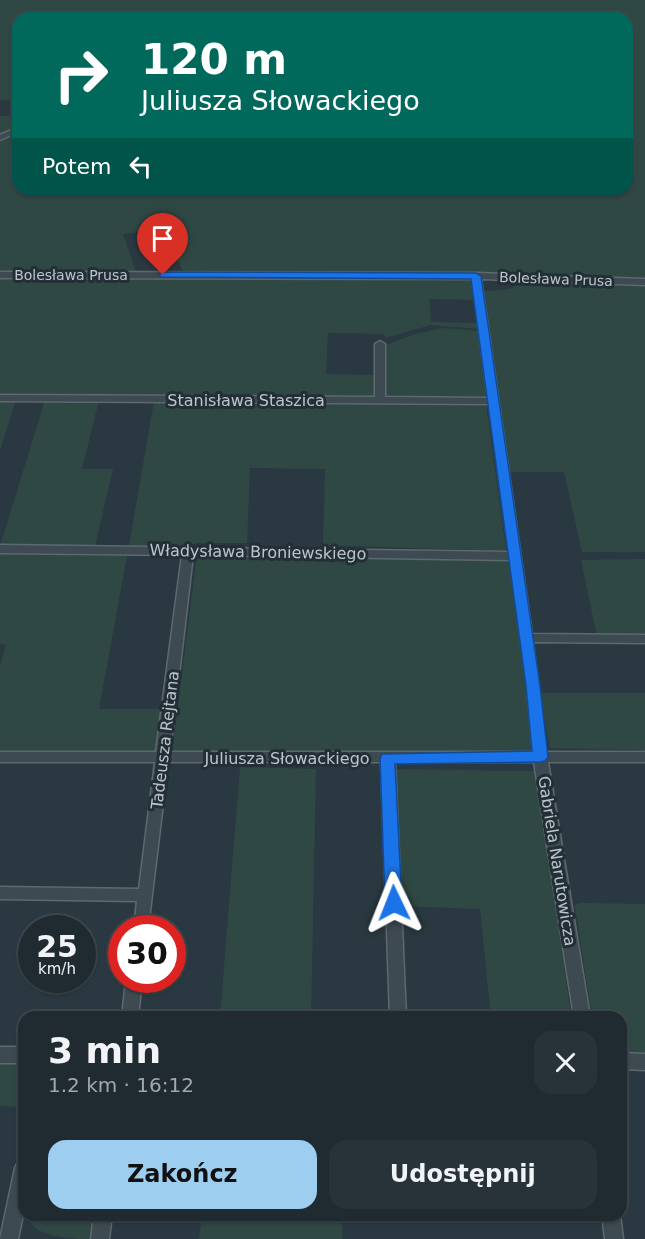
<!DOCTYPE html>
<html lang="pl">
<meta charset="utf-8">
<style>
:root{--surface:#202b31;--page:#283339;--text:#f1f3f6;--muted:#a2a7ab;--line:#3d474d;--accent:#9dcdef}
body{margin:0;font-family:"DejaVu Sans",sans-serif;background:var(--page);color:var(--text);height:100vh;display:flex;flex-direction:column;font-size:22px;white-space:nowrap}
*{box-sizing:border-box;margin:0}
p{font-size:20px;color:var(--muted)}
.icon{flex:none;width:33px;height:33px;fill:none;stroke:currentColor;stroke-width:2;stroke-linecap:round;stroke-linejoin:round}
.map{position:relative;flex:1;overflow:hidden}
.side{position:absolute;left:18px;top:1011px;width:609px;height:210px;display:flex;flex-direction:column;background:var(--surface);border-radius:18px;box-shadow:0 2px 4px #0004,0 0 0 2px var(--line)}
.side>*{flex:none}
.hud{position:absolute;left:12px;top:12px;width:621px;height:183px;border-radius:18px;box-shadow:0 2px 4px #0004,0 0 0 2px var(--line);background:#00695c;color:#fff;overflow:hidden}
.speed{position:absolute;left:18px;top:915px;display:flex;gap:12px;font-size:30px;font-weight:700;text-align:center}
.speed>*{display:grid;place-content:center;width:78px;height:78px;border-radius:50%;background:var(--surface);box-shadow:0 2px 4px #0004,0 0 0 2px var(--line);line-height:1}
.speed small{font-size:15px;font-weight:400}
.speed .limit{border:9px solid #d22;background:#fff;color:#111}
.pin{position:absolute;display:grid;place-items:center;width:51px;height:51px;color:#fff;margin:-62px -26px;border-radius:50% 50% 50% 0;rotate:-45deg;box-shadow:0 0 6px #0007}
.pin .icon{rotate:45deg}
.me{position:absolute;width:66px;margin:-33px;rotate:358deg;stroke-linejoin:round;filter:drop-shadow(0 0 4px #0008)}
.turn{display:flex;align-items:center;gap:21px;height:126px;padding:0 30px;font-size:27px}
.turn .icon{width:78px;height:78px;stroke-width:2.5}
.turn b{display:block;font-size:42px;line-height:51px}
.then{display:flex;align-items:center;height:57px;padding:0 30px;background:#0003;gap:12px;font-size:22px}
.round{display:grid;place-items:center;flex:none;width:63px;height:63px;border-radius:18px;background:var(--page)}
.overview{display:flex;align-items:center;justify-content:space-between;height:102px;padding:0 30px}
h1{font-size:36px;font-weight:700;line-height:45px}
.primary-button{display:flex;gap:12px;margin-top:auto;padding:12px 30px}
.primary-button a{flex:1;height:69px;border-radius:18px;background:var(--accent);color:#111;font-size:24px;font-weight:700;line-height:69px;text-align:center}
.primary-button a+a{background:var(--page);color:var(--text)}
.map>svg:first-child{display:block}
.green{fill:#304844}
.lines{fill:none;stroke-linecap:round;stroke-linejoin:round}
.minor-casing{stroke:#5d686f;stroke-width:3}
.minor{fill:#3e4a51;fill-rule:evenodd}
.route{fill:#1a73e8;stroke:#114b97;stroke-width:1.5}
.labels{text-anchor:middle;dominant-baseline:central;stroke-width:6;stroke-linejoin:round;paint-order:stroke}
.far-street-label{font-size:14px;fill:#bcc5cb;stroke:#232f37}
.street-label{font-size:16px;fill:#bcc5cb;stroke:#232f37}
</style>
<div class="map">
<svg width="645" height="1239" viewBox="0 0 645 1239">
<rect width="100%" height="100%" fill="#2a3941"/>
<g class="green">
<polygon points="0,0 645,0 645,281 485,273 183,272 165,229 123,234 136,272 0,272 0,116 18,116 18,189 627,189 627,18 18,18 18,99 0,100"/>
<polygon points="0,278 472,278 475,300 429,299 431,322 479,323 480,329 431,325 385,338 384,334 328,333 326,374 374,375 374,396 0,394"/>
<path d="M525 279 645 283V552H582L564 472H508L484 291C501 291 512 291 525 279Z"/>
<polygon points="442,328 479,331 489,397 384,396 384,346 412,335"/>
<polygon points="0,399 16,399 0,451"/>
<polygon points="45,400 99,400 82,469 113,469 95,546 0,546"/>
<polygon points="154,401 486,403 506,551 323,545 325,469 250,468 247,543 198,543 182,547 129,546"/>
<polygon points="0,554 127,556 99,709 163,709 157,753 0,752 0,667 6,645 0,644"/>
<polygon points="197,555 508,559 535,751 172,753"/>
<polygon points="645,559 645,636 597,636 581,560"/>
<polygon points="540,693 645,693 645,750 550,748"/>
<polygon points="240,767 316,769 311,1017 220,1017"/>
<polygon points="393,769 537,771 571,1017 491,1017 480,909 397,906"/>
<polygon points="579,903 645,904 645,1053 621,1053 621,1017 592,1017 575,906"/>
<polygon points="0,1064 24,1064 24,1107 0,1106"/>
<path d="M28 1215H95L92 1239C75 1239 29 1238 28 1215Z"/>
<polygon points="202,1215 342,1215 342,1239 199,1239"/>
</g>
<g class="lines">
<g class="minor-casing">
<g id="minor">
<polygon points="18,127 18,132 0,140 0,135"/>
<path d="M0 272 476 273 645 279V285L481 279 532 634 645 635V643L533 642 546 752H645V762H548L590 1017H574L534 762H395L406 1017H390L381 762H168L148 928H134L137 901 0 899V887L139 889 155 762H0V752H156L182 555 0 553V545L509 552 489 404 0 401V395L375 397V344L380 341 385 344V397L488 398 472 279 0 278ZM193 555 510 560 527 686 533 752H170Z"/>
<polygon points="126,980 142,980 138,1017 122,1017"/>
<rect x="0" y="1047" width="24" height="16"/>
<polygon points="621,1053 645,1054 645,1070 621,1069"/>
<polygon points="24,1159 24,1210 18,1239 0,1239 15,1168 18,1162"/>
<polygon points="94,1215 112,1215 109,1239 91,1239"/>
<polygon points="602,1215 620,1215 623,1239 605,1239"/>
</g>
</g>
<use href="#minor" class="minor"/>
</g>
<polygon class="route" points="163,272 476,273 481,276 540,686 548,757 545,761 540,762 395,764 402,903 400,908 394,910 388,908 385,903 380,759 382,754 532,751 526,686 471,279 160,277 160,273"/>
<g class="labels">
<g class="far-street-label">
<text x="71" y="275">Bolesława Prusa</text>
<text transform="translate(556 279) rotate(2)">Bolesława Prusa</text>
</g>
<g class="street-label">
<text x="246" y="400">Stanisława Staszica</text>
<text transform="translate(258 552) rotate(1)">Władysława Broniewskiego</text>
<text transform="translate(165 740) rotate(-83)">Tadeusza Rejtana</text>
<text x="287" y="758">Juliusza Słowackiego</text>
<text transform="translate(557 861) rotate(81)">Gabriela Narutowicza</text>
</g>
</g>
</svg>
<div class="speed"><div>25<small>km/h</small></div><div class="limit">30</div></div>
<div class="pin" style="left:163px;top:275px;background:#d93025"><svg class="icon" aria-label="arrive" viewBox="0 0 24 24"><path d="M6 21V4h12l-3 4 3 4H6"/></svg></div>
<svg class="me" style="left:394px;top:903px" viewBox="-20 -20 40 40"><path d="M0-17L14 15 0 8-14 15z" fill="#1a73e8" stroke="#fff" stroke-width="4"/></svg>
<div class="hud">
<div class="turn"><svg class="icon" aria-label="right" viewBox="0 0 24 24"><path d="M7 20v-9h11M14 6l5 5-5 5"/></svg><div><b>120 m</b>Juliusza Słowackiego</div></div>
<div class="then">Potem<svg class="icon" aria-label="left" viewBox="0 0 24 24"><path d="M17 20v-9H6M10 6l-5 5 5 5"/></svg></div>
</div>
<section class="side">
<div class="overview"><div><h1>3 min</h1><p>1.2 km · 16:12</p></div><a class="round"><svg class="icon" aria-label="close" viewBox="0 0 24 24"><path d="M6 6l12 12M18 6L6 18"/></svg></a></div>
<div class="primary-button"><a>Zakończ</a><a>Udostępnij</a></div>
</section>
</div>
